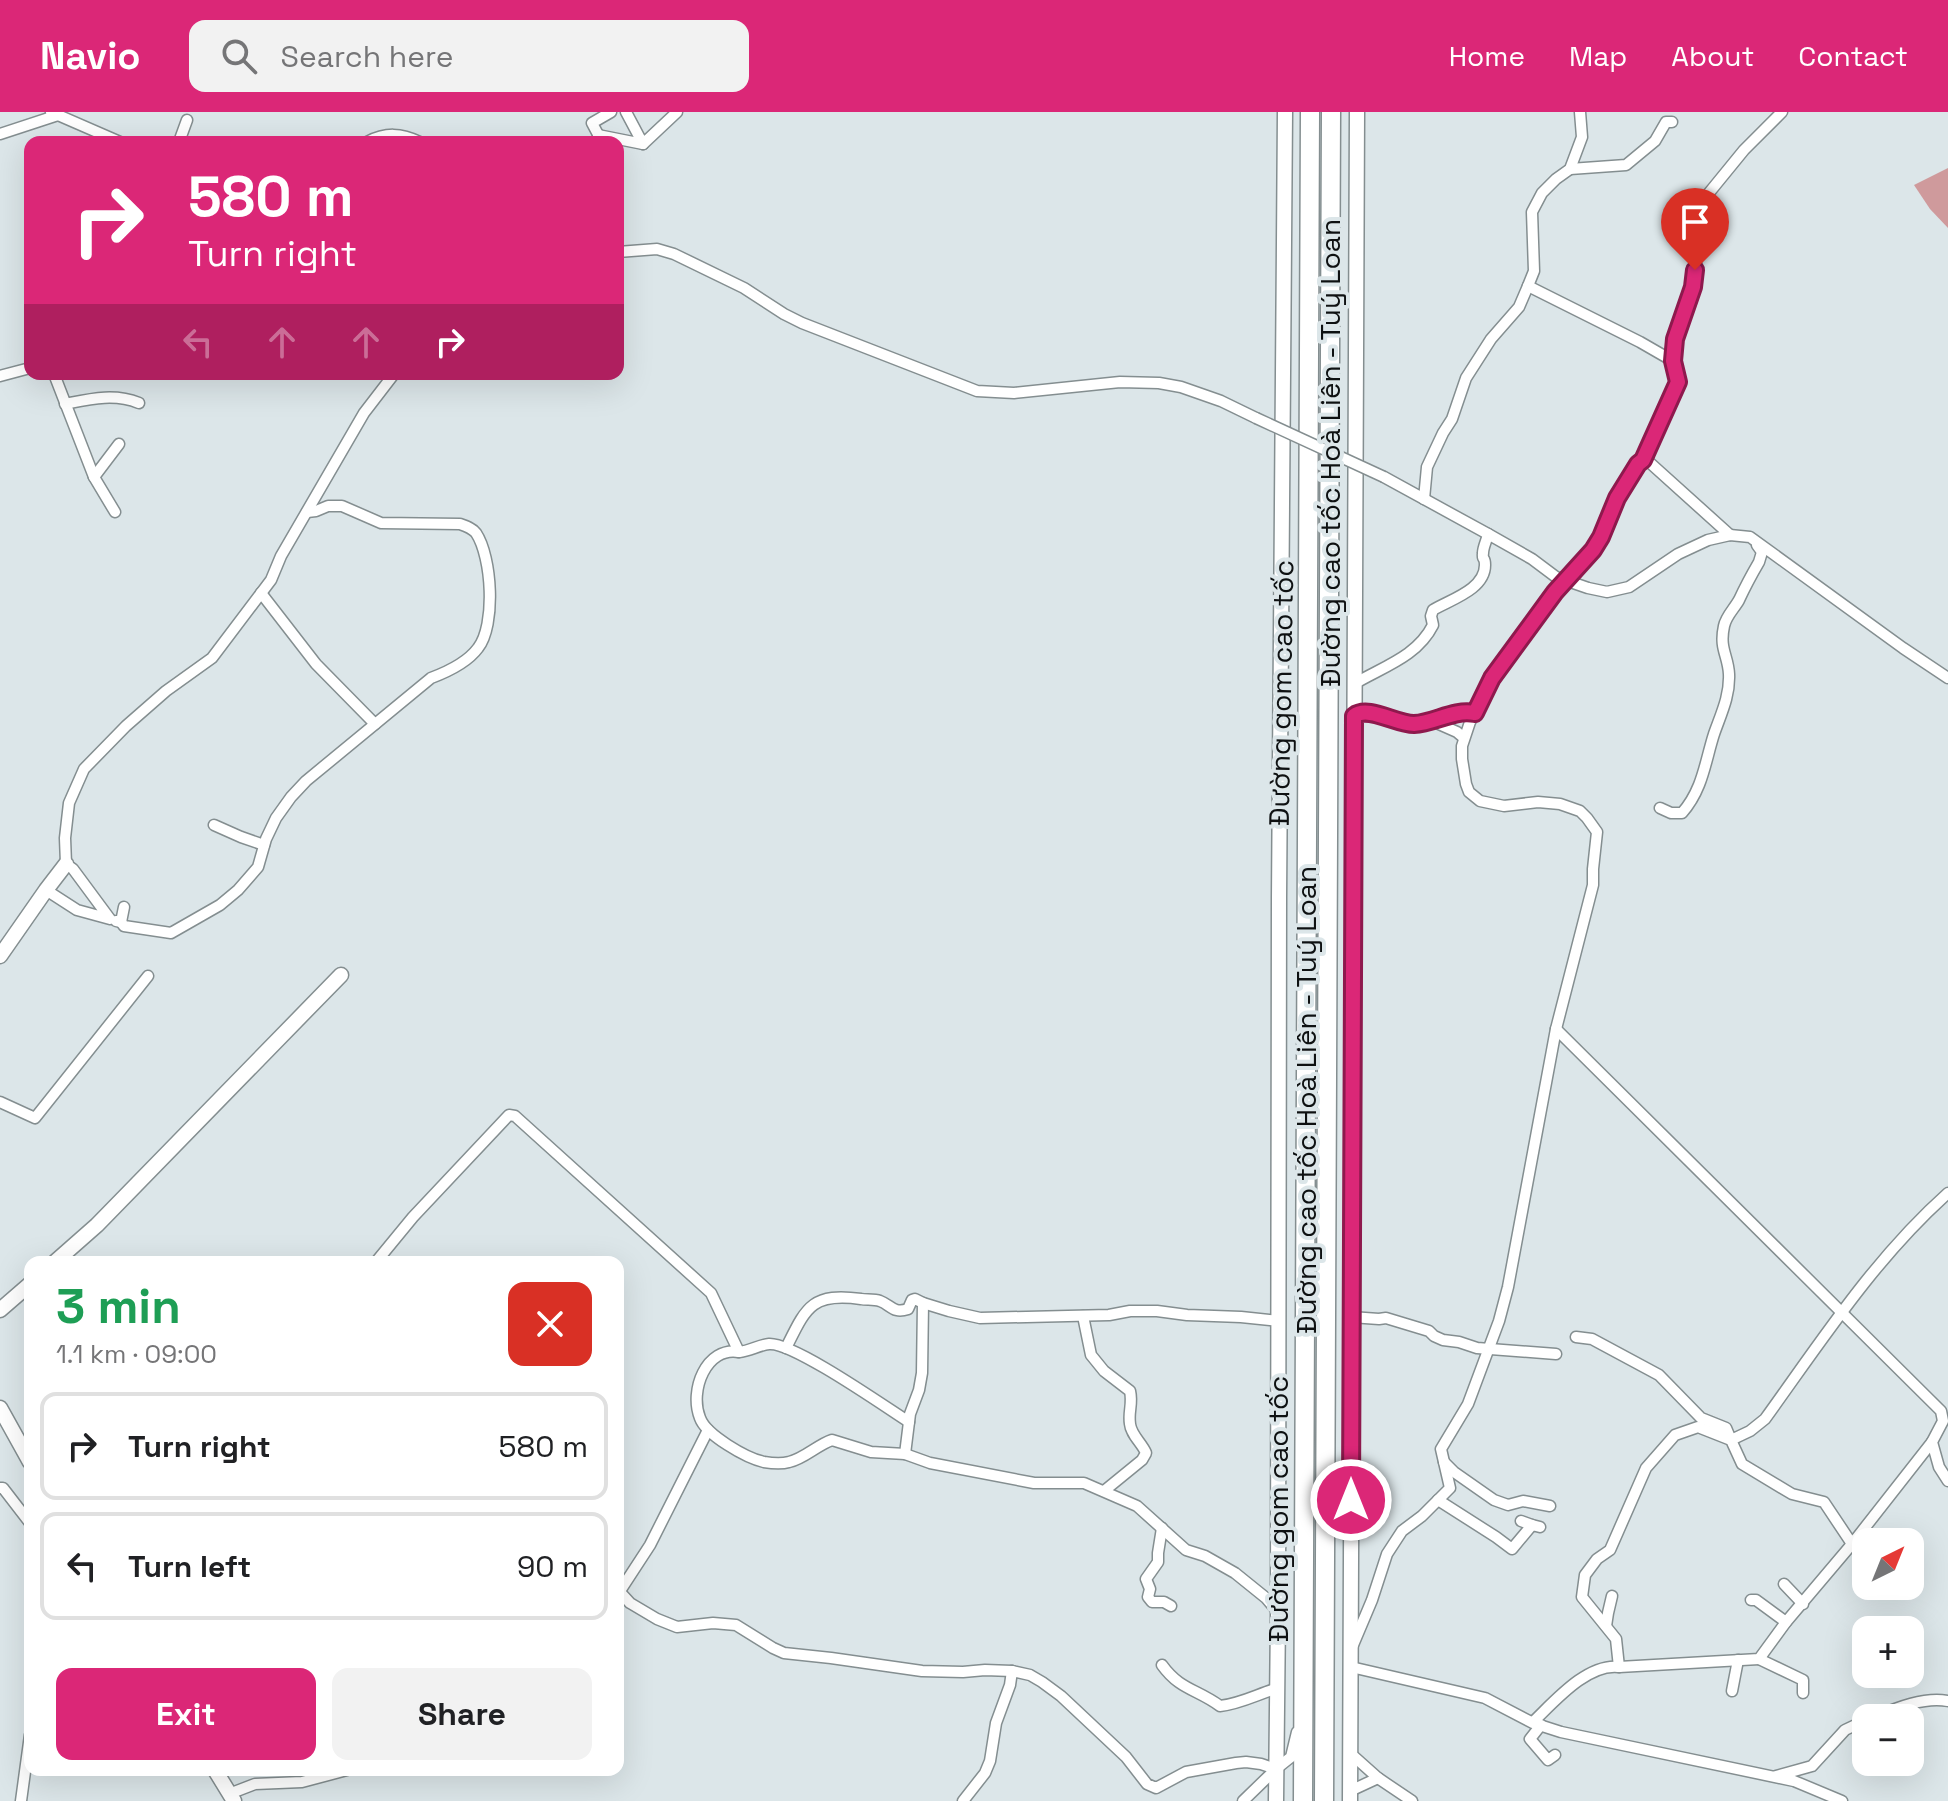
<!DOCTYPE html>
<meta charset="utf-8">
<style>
:root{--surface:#fff;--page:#f2f2f2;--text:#202124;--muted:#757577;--line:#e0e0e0;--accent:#db2777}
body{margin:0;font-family:"Space Grotesk",sans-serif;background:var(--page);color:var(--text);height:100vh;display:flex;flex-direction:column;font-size:30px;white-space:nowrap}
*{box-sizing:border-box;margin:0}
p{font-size:26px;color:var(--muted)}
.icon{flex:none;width:44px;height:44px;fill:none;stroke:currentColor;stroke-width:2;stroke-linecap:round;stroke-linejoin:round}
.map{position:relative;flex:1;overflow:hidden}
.side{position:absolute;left:24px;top:1144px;width:600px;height:520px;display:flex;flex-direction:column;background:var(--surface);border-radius:16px;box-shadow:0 8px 32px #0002}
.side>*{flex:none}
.banner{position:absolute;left:24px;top:24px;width:600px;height:244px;border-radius:16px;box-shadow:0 8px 32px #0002;background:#db2777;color:#fff;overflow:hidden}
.needle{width:52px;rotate:43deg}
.tools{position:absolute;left:1852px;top:1416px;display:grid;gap:16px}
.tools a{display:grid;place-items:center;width:72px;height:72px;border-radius:16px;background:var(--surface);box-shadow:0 8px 32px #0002;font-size:40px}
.pin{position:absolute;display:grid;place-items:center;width:68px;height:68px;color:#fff;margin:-82px -34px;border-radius:50% 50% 50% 0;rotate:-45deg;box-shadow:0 0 8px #0007}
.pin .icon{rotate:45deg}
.me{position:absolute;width:88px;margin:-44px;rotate:0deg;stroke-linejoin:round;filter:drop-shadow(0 0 6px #0008)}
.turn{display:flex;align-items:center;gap:28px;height:168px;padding:0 32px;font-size:36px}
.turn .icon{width:104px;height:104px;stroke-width:2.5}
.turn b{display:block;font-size:56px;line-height:68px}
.lanes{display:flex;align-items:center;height:76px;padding:0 32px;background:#0003;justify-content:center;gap:40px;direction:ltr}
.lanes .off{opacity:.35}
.round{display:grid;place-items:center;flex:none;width:84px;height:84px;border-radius:16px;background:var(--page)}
.head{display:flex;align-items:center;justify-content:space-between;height:136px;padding:0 32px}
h1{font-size:48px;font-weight:700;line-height:60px;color:#1e9e55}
.cta{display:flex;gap:16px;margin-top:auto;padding:16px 32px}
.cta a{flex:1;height:92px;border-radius:16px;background:var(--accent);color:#fff;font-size:32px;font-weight:700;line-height:92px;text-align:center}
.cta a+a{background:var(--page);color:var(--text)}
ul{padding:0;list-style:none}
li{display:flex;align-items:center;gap:24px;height:108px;margin:0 16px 12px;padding:0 16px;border:4px solid var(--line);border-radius:16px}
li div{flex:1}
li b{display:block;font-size:30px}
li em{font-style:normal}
header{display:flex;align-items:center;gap:48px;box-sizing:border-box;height:112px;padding:0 40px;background:var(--accent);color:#fff}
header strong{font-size:38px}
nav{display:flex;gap:44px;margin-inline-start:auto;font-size:28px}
.search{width:560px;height:72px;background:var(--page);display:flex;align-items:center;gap:20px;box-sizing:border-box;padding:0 28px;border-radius:16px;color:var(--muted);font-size:30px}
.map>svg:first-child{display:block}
.forest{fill:#cf9a9c}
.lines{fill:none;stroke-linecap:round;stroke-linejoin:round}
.street-casing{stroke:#848e90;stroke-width:13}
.secondary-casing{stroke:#848e90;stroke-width:17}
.highway-casing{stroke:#848e90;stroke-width:21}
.street{stroke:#fff;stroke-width:10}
.secondary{stroke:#fff;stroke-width:14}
.highway{stroke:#fff;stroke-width:18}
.street-bridge-casing{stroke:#848e90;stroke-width:13;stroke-linecap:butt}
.street-bridge{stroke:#fff;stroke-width:10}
.route-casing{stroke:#8e194d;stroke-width:20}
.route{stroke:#db2777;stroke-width:14}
.labels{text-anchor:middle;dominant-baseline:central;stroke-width:8;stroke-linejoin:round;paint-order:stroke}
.street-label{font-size:28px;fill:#0e1112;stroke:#dce6e9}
</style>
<header>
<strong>Navio</strong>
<div class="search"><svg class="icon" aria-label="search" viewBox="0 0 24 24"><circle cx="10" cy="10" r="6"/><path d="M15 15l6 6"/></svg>Search here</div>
<nav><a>Home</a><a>Map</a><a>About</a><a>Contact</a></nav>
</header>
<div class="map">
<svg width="1948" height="1689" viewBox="0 0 1948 1689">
<rect width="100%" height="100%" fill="#dce6e9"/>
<polygon class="forest" points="1948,56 1948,116 1930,97 1914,73"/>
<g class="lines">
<g class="street-casing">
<g id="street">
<polyline points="51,0 120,30"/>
<polyline points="626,0 643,32 677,0"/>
<polyline points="0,22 58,3"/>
<polyline points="598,23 643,32"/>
<polyline points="601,28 592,11 611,0"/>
<polyline points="179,30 187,8"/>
<path d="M367 30C386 20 401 21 420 30"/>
<polyline points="1570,57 1626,53 1655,29 1666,10 1672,10"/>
<polyline points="618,140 657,137 674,142 744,176 784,202 802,211 977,279 1014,281 1120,270 1159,271 1181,275 1221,289 1256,306"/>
<polyline points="1673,249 1675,227 1693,175 1704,87 1744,38 1782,0"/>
<polyline points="54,262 94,365"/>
<polyline points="0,264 30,256"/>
<path d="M65 292C90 287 114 281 139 291"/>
<polyline points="1643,348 1649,350 1730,423"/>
<polyline points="1384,365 1488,422 1532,447 1556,465 1588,476 1607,480 1629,475 1678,442 1708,428 1730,423 1750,425 1903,536 1948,566"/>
<polyline points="1424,387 1427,355 1443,321 1452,307 1466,266 1491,227 1519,195 1528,174 1534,159 1532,100 1542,81 1556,67 1570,57 1582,25 1580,0"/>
<polyline points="115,400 94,365 119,332"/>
<polyline points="261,481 316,552 375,612"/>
<path d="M1354 572C1382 555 1417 545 1433 513L1431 504 1433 498C1449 488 1485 478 1485 453 1485 444 1482 449 1483 441 1483 435 1487 428 1488 422"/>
<path d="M1354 604C1368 593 1396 612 1414 612 1435 611 1454 597 1475 601"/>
<polyline points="1432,609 1457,620 1464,626"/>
<path d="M1660 696 1671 701H1682C1703 677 1705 650 1714 622 1721 602 1730 584 1729 562 1728 543 1719 537 1724 514 1726 504 1734 497 1739 488 1745 475 1752 462 1759 450L1762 440 1757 433"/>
<polyline points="214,713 241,725 264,733"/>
<polyline points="46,778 77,798 110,807 73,757 66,752 65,726 69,691 84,657 126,614 166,579 212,546 271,468 281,444 364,301 394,262"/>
<polyline points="116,809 121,810 124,795"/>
<path d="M121 810 124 814 171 821 220 793 238 778 258 755 266 727 276 706 291 685 306 669 431 566C447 560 467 551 478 536 496 513 492 445 476 421 472 416 466 414 460 412L381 411 342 394H328L316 399 307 400"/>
<polyline points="1556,917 1941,1299 1943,1309 1932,1330 1939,1355 1948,1369"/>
<polyline points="0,990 35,1006 148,864"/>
<path d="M376 1150 413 1105 509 1003 515 1004 711 1181 739 1240C750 1239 759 1233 769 1232 793 1230 884 1294 909 1310"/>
<path d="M1083 1204 1091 1243 1104 1259 1130 1279C1133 1292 1128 1300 1130 1312 1131 1323 1142 1331 1146 1341L1142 1348 1104 1379"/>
<polyline points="1351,1205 1379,1207 1386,1206 1429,1219 1434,1224 1443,1228 1459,1230 1477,1236 1556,1242"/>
<path d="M1576 1225 1592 1227 1659 1263 1701 1306 1726 1316 1731 1328 1750 1319 1765 1307C1822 1228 1875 1146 1948 1081"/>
<path d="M786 1236C806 1196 811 1180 861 1187 866 1188 874 1187 880 1189 891 1193 893 1202 908 1197L912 1188 915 1187 923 1191 949 1199 980 1206 1109 1203 1130 1199H1157L1187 1203 1241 1205 1279 1209"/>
<path d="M739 1240C706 1234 689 1279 700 1306 706 1323 746 1346 764 1350 770 1351 782 1352 789 1350 804 1347 817 1333 832 1328L871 1340 905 1342 930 1351 1034 1371H1084L1137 1394 1186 1438 1205 1444 1235 1461 1266 1486 1278 1500"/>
<polyline points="905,1342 910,1302 919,1278 922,1261 923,1191"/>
<polyline points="1444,1350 1454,1360 1494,1388 1508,1393 1523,1389 1550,1394"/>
<polyline points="0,1376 3,1376 30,1411"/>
<polyline points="1438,1388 1496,1425 1512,1437 1532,1413 1540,1415"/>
<polyline points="1521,1409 1532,1413"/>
<polyline points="1162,1416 1158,1441 1158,1450 1146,1467 1150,1477 1148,1485 1152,1490 1164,1490 1171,1494"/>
<polyline points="1784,1472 1803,1492"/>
<polyline points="618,1478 630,1491 657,1507 677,1515 713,1511 736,1513 773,1536 784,1541 831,1546 922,1559 963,1560 985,1558 1012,1559 1030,1563 1042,1570 1061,1584 1126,1645 1147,1672 1156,1676 1186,1660 1236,1651 1246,1650 1261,1652 1276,1657"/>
<polyline points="620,1479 650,1433 708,1318"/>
<polyline points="1751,1488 1756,1488 1786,1510"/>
<polyline points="1606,1514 1608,1501 1612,1484"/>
<polyline points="1353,1533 1372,1488 1387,1442 1402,1419 1422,1404 1450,1376 1441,1337 1468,1292 1499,1209 1508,1175 1556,917 1593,773 1593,757 1597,720 1587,706 1580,699 1560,692 1538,690 1504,694 1480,689 1469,680 1466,672 1462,647 1462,634 1470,610 1492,566 1555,480 1593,438 1601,425 1617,386 1638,352 1643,348 1678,270 1673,249 1640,230 1528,174"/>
<polyline points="1759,1547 1803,1568 1803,1581"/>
<path d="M1162 1553C1180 1578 1197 1577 1220 1594 1240 1592 1258 1582 1278 1576"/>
<polyline points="1351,1555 1485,1586 1533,1611 1561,1620 1794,1669 1842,1689"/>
<polyline points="1619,1555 1616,1527 1582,1485 1585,1463 1597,1447 1610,1438 1646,1356 1675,1323 1698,1315 1731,1328 1742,1352 1792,1382 1824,1390 1852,1432 1932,1330"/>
<polyline points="1732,1579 1738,1548"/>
<path d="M1872 1606C1894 1597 1924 1584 1948 1589"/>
<path d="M1533 1610C1554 1590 1587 1551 1619 1555L1759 1547 1786 1510 1852 1432"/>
<polyline points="1541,1613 1530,1627 1548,1648 1555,1643"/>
<polyline points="1350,1641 1378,1666 1412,1689"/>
<polyline points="1776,1664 1812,1654 1845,1618 1866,1608"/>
<polyline points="1350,1679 1378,1666"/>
<polyline points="229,1682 255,1672 302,1670 347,1658"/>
<polyline points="21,1689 30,1623"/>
<polyline points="963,1689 985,1661 990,1649 996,1611 1010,1573 1012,1559"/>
<polyline points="1243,1689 1276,1657 1291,1645 1297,1620"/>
</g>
</g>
<g class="secondary-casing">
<g id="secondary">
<polyline points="0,844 46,778 66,752"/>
<polyline points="55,1150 97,1113 341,863"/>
<polyline points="0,1198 30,1172"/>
<polyline points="0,1296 30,1350"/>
<polyline points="215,1658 234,1689"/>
<polyline points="1276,1689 1278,1503 1279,785 1285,0"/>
<polyline points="1350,1689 1357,0"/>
</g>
</g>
<g class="highway-casing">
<g id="highway">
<polyline points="1303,1689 1310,0"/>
<polyline points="1324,1689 1331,0"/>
</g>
</g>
<use href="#street" class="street"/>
<use href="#secondary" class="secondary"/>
<use href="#highway" class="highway"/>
<g class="street-bridge-casing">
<polyline id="street-bridge" points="1256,306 1384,365"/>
</g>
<use href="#street-bridge" class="street-bridge"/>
</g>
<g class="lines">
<g class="route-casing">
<path id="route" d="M1351 1388 1354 604C1368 593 1396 612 1414 612 1435 611 1453 597 1475 601L1492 566 1555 480 1593 438 1601 425 1617 386 1638 352 1643 348 1678 270 1673 249 1675 227 1693 175 1695 158"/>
</g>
<use href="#route" class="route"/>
</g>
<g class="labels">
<g class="street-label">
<text transform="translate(1330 341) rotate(-90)">Đường cao tốc Hoà Liên - Tuý Loan</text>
<text transform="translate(1281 581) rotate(-89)">Đường gom cao tốc</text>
<text transform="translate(1306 988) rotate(-90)">Đường cao tốc Hoà Liên - Tuý Loan</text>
<text transform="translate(1278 1397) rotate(-90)">Đường gom cao tốc</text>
</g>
</g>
</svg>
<div class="tools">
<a><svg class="needle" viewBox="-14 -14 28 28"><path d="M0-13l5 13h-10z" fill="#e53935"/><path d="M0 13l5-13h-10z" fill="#757577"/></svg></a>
<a>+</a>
<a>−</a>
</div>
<div class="pin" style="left:1695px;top:158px;background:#d93025"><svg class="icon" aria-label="arrive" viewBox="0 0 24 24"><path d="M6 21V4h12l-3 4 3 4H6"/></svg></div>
<svg class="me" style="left:1351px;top:1388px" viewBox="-20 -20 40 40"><circle r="17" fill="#db2777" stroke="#fff" stroke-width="3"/><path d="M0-11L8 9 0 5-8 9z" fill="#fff"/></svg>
<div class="banner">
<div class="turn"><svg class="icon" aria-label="right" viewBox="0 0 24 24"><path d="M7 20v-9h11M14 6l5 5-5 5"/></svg><div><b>580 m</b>Turn right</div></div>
<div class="lanes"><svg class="icon off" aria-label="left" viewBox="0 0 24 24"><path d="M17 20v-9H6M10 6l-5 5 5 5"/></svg><svg class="icon off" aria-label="ahead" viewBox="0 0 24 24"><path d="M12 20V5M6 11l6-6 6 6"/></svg><svg class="icon off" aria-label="ahead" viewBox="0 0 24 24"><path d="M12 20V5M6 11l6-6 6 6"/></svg><svg class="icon" aria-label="right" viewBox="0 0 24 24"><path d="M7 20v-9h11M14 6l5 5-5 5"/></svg></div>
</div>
<section class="side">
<div class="head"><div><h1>3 min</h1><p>1.1 km · 09:00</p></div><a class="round" style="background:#d93025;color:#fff"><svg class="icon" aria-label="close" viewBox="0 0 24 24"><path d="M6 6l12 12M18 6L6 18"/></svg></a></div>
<ul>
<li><svg class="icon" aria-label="right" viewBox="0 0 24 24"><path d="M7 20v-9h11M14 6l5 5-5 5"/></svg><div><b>Turn right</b></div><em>580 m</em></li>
<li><svg class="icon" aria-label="left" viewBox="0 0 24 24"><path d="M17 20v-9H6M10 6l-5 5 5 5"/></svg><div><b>Turn left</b></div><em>90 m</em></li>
</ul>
<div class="cta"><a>Exit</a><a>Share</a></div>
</section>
</div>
